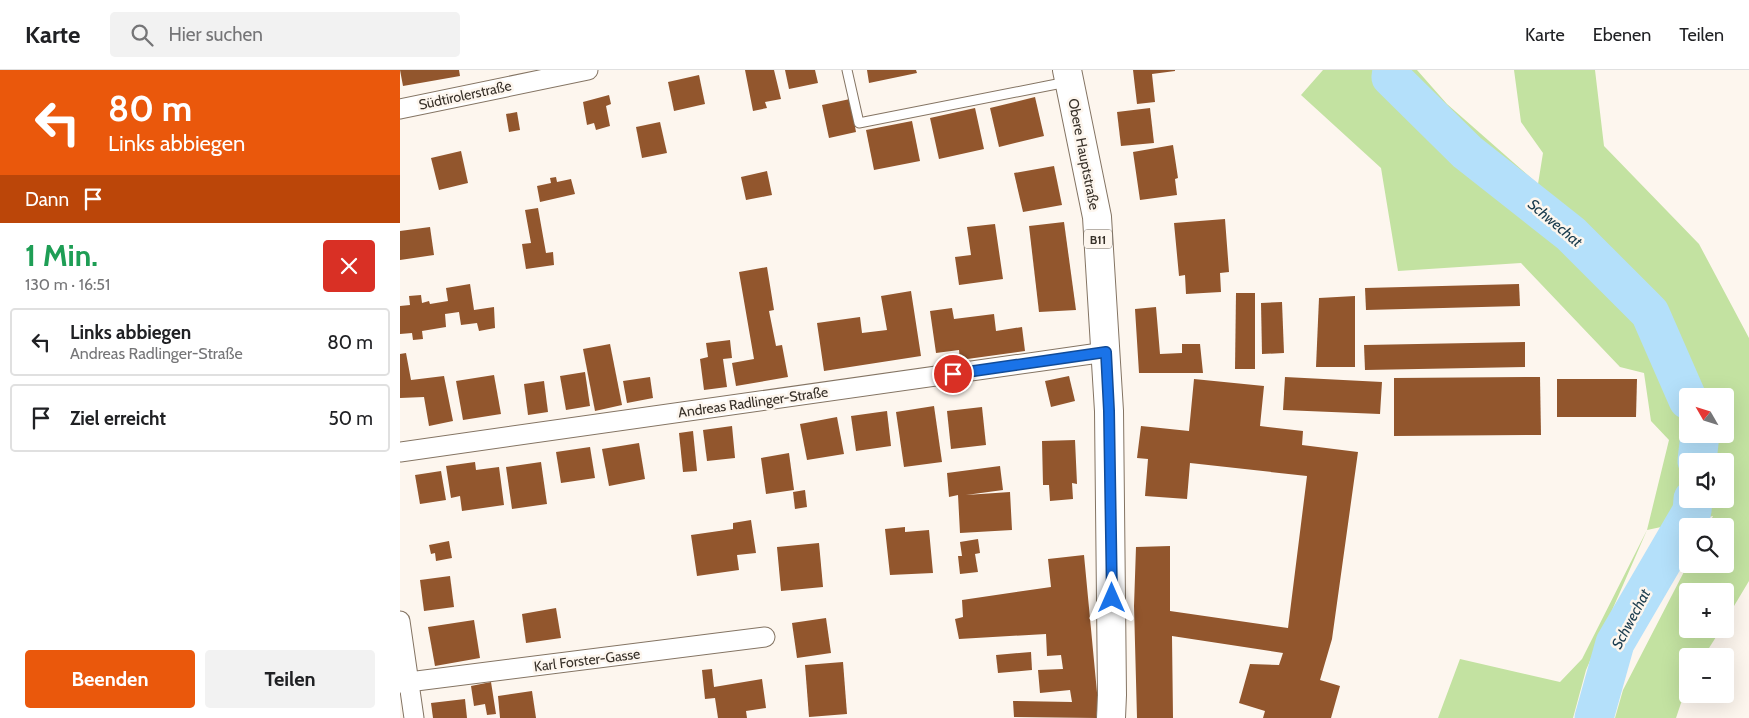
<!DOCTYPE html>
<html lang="de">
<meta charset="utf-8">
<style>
:root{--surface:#fff;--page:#f2f2f2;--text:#202124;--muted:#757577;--line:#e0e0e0;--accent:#ea580c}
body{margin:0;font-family:Cabin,sans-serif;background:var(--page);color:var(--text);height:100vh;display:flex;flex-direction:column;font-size:19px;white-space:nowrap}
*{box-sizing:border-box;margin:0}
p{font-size:16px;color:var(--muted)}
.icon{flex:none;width:28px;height:28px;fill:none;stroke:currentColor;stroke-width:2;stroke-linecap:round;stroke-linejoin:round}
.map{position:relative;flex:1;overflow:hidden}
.panel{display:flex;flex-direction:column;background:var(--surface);width:400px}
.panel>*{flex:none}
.guide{background:#ea580c;color:#fff;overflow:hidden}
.needle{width:32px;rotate:309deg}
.buttons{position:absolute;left:1279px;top:318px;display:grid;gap:10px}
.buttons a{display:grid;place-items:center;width:55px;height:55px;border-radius:5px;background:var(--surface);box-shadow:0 5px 20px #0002;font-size:25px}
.pin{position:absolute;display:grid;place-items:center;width:42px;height:42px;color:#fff;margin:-21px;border:2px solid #fff;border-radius:50%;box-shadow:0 1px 5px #0007}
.me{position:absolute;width:55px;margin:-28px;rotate:0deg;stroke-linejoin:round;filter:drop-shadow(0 0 4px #0008)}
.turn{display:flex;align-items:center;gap:18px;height:105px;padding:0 25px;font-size:22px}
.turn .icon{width:65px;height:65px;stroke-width:2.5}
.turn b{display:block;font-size:35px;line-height:42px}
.then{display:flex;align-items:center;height:48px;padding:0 25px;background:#0003;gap:10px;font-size:19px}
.round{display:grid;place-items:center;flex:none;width:52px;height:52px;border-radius:5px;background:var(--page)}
.overview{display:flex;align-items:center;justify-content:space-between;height:85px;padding:0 25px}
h1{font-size:30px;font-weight:800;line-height:38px;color:#1e9e55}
.primary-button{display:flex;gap:10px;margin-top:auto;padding:10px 25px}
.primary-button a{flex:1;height:58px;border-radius:5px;background:var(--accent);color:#fff;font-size:20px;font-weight:800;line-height:58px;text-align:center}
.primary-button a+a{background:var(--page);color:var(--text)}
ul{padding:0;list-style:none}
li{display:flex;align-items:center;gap:15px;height:68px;margin:0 10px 8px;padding:0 15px;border:2px solid var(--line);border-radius:5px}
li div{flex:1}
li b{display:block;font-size:19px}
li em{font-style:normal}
header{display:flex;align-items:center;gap:30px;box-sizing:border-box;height:70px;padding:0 25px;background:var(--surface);border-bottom:1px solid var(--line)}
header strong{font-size:24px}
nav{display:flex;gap:28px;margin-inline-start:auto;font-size:18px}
.search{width:350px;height:45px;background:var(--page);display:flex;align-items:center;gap:12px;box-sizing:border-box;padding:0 18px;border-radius:5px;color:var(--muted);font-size:19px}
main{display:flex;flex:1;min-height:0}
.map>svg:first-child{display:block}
.green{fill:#c3e2a1;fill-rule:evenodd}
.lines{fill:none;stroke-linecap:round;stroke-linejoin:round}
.river{stroke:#b4e0fa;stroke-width:39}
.building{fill:#92562d}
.service-casing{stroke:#847463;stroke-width:11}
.minor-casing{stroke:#847463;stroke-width:21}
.primary-casing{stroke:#847463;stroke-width:30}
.service{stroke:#fff;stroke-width:9}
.minor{stroke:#fff;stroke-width:19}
.primary{stroke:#fff;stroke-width:28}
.route-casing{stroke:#114b97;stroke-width:12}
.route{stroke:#1a73e8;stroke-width:9}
.labels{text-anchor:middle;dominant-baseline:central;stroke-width:5;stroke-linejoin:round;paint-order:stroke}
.shield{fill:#fdf6ee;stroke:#736c64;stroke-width:1}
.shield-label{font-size:12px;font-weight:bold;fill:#383129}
.street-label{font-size:14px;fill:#383129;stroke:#fdf6ee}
.water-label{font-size:15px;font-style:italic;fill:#183a4c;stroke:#fdf6ee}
</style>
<header>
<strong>Karte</strong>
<div class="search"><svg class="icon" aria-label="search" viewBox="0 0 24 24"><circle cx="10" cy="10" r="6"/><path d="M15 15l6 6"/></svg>Hier suchen</div>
<nav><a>Karte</a><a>Ebenen</a><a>Teilen</a></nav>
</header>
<main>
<section class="panel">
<div class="guide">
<div class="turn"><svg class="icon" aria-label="left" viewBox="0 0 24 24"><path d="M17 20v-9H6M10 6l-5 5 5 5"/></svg><div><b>80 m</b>Links abbiegen</div></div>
<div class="then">Dann<svg class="icon" aria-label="arrive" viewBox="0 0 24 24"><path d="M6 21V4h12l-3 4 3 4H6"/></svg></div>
</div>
<div class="overview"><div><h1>1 Min.</h1><p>130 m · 16:51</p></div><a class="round" style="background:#d93025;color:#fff"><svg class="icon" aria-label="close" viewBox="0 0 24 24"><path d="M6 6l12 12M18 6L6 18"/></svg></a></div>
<ul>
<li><svg class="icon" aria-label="left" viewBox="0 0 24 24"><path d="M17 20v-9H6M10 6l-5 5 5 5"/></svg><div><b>Links abbiegen</b><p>Andreas Radlinger-Straße</p></div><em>80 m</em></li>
<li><svg class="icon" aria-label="arrive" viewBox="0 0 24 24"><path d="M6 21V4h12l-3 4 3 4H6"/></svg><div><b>Ziel erreicht</b></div><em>50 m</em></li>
</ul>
<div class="primary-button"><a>Beenden</a><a>Teilen</a></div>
</section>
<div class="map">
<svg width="1349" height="648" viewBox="0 0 1349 648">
<rect width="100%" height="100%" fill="#fdf6ee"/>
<path class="green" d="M923 0H1017L1047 34 1138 114 1143 83 1121 52 1114 0H1195L1204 76 1299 174 1349 268V511L1325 551V521H1288V559H1321L1304 586H1288L1287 615 1276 648H1215L1223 620 1288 494H1325V456H1308L1313 446 1247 460 1186 600 1173 648H1038L1060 589 1160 612 1182 589 1247 460 1269 370 1251 351 1244 303 1220 297 1121 193 998 201 981 98 901 25ZM1325 326V364H1288V326ZM1325 391V429H1288V391Z"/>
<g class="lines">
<g class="river">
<polyline points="992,0 991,7 1067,82 1171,164 1250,243 1288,330"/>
<polyline points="1297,391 1300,364"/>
<polyline points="1194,648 1215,573 1292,441 1293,429"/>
</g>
</g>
<g class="building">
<polygon points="0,0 59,0 60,6 3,16"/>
<polygon points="345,0 374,0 381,29 365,32 367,38 353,41"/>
<polygon points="385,0 415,0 418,13 389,19"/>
<polygon points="467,0 516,0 517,3 469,13"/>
<polygon points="733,0 775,0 775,1 752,4 755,32 737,34"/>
<polygon points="299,5 305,34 274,41 268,12"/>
<polygon points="209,25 211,34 206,36 210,56 196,60 194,53 187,55 183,32"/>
<polygon points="635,27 644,66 599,77 590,38"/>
<polygon points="450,29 456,62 429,68 422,35"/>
<polygon points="575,38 584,79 539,89 530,48"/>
<polygon points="750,38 754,73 721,76 717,42"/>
<polygon points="117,42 120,60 109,62 106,44"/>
<polygon points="512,51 520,91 474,100 466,60"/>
<polygon points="260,52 267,83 242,88 236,57"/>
<polygon points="773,75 778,108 775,109 777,125 740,130 733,82"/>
<polygon points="61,81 68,113 39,120 31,88"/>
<polygon points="654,96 662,135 623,142 614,103"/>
<polygon points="367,101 372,125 346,130 341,107"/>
<polygon points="156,107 157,112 171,109 175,124 140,132 137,116 151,113 150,108"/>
<polygon points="138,138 146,183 153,182 154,195 126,199 122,174 131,173 125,140"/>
<polygon points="825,149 829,202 820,203 821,222 786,224 785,205 779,206 774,153"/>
<polygon points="664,152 676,240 639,242 629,156"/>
<polygon points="595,154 603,209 559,215 555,187 571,185 567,157"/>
<polygon points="30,157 34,185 0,190 0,161"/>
<polygon points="367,197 374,240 369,241 376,276 382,275 388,307 336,316 332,293 354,289 339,202"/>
<polygon points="70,214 74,240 94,237 95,258 79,261 77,253 61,255 59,242 45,244 46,257 22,261 23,269 13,270 12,263 0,264 0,236 10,235 9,226 21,225 22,233 29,231 30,234 48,231 46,218"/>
<polygon points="1119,214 1120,236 966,240 965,218"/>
<polygon points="511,221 521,286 424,301 417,253 460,247 462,263 487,260 481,226"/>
<polygon points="836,223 855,223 855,299 835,299"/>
<polygon points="955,226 955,297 916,297 919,228"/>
<polygon points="882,232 884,283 862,284 861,233"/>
<polygon points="756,237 760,284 782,283 782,274 800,274 803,303 739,303 735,239"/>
<polygon points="552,238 554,249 594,244 596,261 622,257 625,281 560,290 559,280 536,283 530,241"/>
<polygon points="330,270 332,288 323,289 327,317 304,320 300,289 308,287 306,273"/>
<polygon points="1125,272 1125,297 965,300 964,275"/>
<polygon points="210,274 222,335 195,341 183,279"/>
<polygon points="6,283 11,310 44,306 53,351 29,356 24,327 0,328 0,284"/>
<polygon points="185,302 190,336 166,340 160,306"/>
<polygon points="94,305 101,344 63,350 56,311"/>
<polygon points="669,306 675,331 651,337 645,311"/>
<polygon points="250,307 253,328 227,333 223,311"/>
<polygon points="885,307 982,312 980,344 883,340"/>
<polygon points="1140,307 1141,365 994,366 994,308"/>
<polygon points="794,309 864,316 860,356 903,361 902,375 958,382 932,569 920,610 940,616 931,648 863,648 865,641 839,633 850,594 879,595 883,583 772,566 773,648 737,648 734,536 736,477 770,476 770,541 888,558 907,406 790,393 787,429 745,426 748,389 737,388 741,356 789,361"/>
<polygon points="1157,309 1237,309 1236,347 1157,347"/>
<polygon points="144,311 148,342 128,345 124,314"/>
<polygon points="534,336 542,392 504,397 496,342"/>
<polygon points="582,337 586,375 551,379 547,341"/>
<polygon points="487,341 491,376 456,381 451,346"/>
<polygon points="437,347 444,384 407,390 400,354"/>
<polygon points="332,356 335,388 307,391 303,360"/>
<polygon points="293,361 297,401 283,402 279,363"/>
<polygon points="675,370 677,414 672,413 673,429 650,431 649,415 643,415 642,371"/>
<polygon points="239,373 245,409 209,416 202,379"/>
<polygon points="190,377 195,408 161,413 156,382"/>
<polygon points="389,383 394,420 366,424 361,388"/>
<polygon points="75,392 76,400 99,397 104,435 62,441 60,426 51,428 46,396"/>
<polygon points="141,392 147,434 112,439 106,397"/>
<polygon points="600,396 603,420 566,425 610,422 612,460 560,463 558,425 549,427 547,403"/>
<polygon points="41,401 46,430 20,434 15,405"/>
<polygon points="405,420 407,437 395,439 393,422"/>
<polygon points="351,450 356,483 337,485 339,500 297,506 291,465 333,459 333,453"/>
<polygon points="505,457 505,462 529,460 533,503 490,505 485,459"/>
<polygon points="578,469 580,483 575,484 578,502 560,504 558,486 562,486 560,472"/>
<polygon points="49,471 52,488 36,491 35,483 31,484 29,475"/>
<polygon points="419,473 423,517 381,521 377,477"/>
<polygon points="684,485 698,633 696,648 614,647 613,631 672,632 670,620 640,623 638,600 663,599 661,585 647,586 646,564 559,569 555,549 563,547 562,530 651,517 648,489"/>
<polygon points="50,506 54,537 24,541 20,510"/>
<polygon points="156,538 161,568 126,573 122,544"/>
<polygon points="426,548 431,583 397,588 392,553"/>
<polygon points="74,550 80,588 35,596 28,557"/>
<polygon points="631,582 632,600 598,603 596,585"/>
<polygon points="443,592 447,644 409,647 405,595"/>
<polygon points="312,599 314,617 362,609 366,638 346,641 347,648 318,648 315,628 305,629 302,600"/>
<polygon points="91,612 96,644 87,645 85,634 74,636 71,616"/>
<polygon points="132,621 136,648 100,648 98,626"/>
<polygon points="65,629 67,648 33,648 31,633"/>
</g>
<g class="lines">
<g class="service-casing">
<polyline id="service" points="447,0 459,53 667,12"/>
</g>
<g class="minor-casing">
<g id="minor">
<polyline points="0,39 188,0"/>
<polyline points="0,382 706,282"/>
<polyline points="0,551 14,648"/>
<polyline points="0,613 365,567"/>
</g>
</g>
<g class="primary-casing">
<polyline id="primary" points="667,0 697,147 709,341 712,625 711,648"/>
</g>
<use href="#service" class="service"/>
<use href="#minor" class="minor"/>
<use href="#primary" class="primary"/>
</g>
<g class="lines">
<g class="route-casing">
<polyline id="route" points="553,304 706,282 709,341 712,528"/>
</g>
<use href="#route" class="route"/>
</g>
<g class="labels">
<rect class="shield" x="684" y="159.5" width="28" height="19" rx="4"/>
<g class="shield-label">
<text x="698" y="169">B11</text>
</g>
<g class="street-label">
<text transform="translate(65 25) rotate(-12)">Südtirolerstraße</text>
<text transform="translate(684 84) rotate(79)">Obere Hauptstraße</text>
<text transform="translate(353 332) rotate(-8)">Andreas Radlinger-Straße</text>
<text transform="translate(187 590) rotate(-7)">Karl Forster-Gasse</text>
</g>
<g class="water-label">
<text transform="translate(1155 153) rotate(40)">Schwechat</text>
<text transform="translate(1231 549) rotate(-62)">Schwechat</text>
</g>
</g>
</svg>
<div class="buttons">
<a><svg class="needle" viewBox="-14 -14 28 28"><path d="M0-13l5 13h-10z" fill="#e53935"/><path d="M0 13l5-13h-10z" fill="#757577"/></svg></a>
<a><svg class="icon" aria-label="sound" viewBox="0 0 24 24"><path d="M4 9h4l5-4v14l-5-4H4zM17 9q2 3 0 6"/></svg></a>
<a><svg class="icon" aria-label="search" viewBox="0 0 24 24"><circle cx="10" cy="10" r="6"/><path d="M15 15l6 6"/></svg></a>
<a>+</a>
<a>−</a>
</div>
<div class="pin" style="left:553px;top:304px;background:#d93025"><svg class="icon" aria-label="arrive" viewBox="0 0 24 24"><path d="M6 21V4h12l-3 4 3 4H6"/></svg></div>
<svg class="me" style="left:712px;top:528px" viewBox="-20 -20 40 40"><path d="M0-17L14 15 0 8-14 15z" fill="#1a73e8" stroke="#fff" stroke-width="4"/></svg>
</div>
</main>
